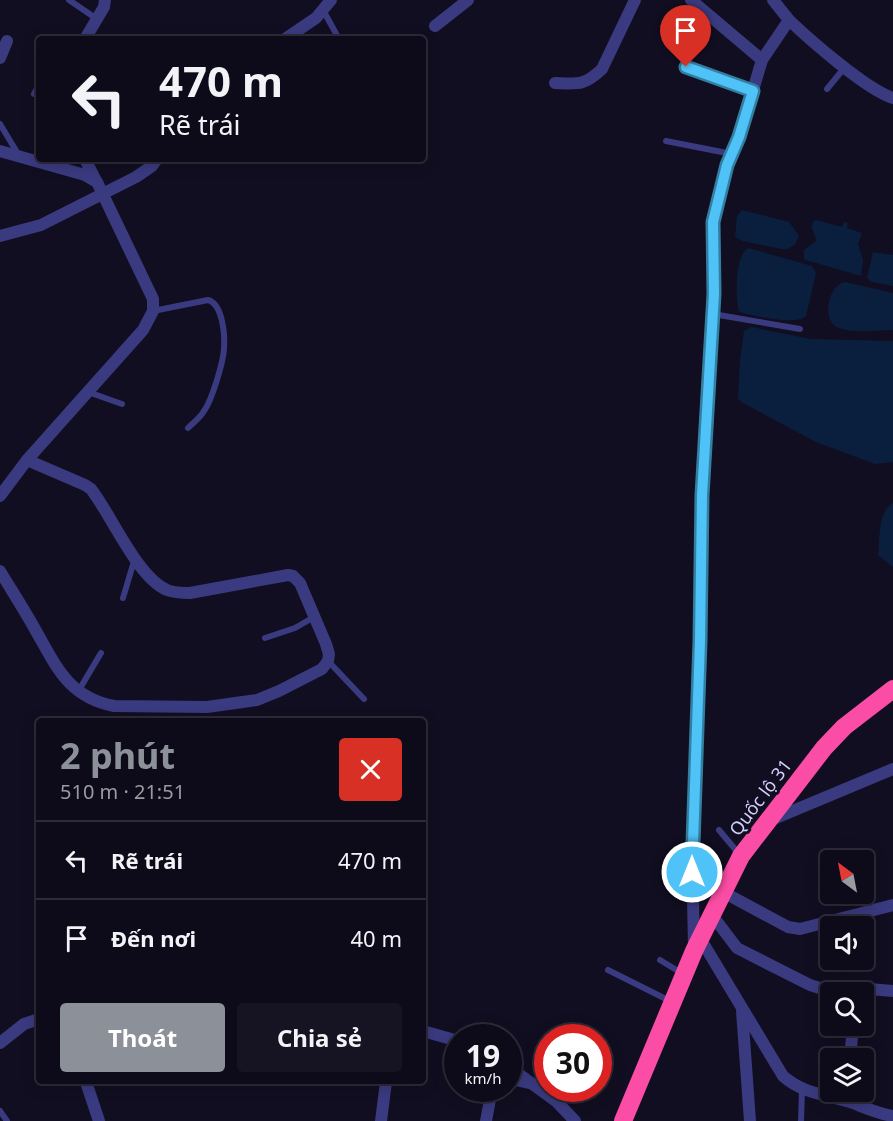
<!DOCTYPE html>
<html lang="vi">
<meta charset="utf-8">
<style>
:root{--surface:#0d0a19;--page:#161322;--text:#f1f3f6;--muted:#9a9aa2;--line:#2d2b38;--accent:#8c9099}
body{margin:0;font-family:"Noto Sans",sans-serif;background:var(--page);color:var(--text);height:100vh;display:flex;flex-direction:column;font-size:22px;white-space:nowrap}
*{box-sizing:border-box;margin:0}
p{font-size:20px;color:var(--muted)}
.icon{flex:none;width:33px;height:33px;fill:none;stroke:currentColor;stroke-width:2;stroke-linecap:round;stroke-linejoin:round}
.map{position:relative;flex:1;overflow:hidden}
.drawer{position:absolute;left:36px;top:718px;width:390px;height:366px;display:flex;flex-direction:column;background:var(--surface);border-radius:6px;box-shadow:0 3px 15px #0003,0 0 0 2px var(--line)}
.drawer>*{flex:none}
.banner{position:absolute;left:36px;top:36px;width:390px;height:126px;border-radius:6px;box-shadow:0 3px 15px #0003,0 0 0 2px var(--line);background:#0d0a19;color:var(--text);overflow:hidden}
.needle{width:39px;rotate:328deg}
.buttons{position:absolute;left:820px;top:850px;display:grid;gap:12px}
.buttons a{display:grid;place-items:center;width:54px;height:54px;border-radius:6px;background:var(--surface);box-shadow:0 3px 15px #0003,0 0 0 2px var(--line);font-size:30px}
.speed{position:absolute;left:444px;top:1024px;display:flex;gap:12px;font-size:30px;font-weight:700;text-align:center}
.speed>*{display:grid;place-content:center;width:78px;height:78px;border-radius:50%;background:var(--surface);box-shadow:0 3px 15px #0003,0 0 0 2px var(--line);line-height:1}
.speed small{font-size:15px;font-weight:400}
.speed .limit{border:9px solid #d22;background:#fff;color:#111}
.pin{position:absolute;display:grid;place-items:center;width:51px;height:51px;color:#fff;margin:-62px -26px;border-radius:50% 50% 50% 0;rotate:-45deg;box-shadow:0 0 6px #0007}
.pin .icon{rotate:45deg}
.me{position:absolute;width:66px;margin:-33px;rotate:0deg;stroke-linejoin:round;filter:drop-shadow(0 0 4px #0008)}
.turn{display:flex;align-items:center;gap:21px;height:126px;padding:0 24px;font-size:27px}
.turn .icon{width:78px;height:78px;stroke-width:2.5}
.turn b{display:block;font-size:42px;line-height:51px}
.round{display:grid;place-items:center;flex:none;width:63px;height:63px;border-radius:6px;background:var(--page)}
.head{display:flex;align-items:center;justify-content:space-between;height:102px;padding:0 24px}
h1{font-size:36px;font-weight:700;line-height:45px;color:var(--accent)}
.cta{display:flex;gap:12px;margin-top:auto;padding:12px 24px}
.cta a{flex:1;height:69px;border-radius:6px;background:var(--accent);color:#fff;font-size:24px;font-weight:700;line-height:69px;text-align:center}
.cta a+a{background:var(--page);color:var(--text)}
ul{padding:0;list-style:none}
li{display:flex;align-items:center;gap:18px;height:78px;padding:0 24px;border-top:2px solid var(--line)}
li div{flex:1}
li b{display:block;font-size:22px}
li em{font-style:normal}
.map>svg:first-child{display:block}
.water{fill:#0a1f3e}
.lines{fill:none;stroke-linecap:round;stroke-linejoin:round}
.lane{stroke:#3a3a80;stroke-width:6}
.street{stroke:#3a3a80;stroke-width:12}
.highway{stroke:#fb4da5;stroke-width:18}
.route-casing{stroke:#337fa1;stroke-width:15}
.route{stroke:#4fc3f7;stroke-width:10}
.labels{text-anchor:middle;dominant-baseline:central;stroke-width:6;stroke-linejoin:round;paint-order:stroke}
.street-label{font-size:18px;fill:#d3cffe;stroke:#110e21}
</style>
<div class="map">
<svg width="893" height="1121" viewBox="0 0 893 1121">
<rect width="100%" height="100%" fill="#110e21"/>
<g class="water">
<polygon points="742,210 789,222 799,236 795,245 787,249 781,249 743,241 735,237 737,216"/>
<polygon points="816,220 842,227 844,222 848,223 847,228 862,233 858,244 863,260 861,276 806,260 804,258 804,250 815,242 816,239 812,228 813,221"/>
<path d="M748 248 812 266 816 273 806 316C795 326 757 316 743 313L739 311C735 297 735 256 748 248Z"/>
<polygon points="873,252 893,255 893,286 872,282 867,278"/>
<path d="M845 282 893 293V330C876 330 852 334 837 327 821 319 829 284 845 282Z"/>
<polygon points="751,327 811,339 893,341 893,462 875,464 816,442 741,402 738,398 740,360 744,331"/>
<path d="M893 503V567L878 555C880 540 878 510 893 503Z"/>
</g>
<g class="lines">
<g class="lane">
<polyline points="69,0 97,19"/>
<polyline points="323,10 339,39"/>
<polyline points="686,67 753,91"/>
<polyline points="827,89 845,67"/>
<polyline points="34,94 39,85"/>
<polyline points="0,124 18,154"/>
<polyline points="666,141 732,154"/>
<path d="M153 311 208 300C223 304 225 336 224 349 223 363 212 400 204 411 200 418 193 423 188 428"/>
<polyline points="713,314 800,329"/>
<polyline points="88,392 122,404"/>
<polyline points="123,598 134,561"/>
<polyline points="265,638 295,628 314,617"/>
<polyline points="328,661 364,699"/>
<polyline points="79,690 101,653"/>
<polyline points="719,830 740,855"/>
<polyline points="660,960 683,974"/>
<polyline points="608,970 672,1002"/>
<polyline points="0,1111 7,1121"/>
<polyline points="801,1121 802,1089"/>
</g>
<g class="street">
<polyline points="691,0 762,60"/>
<polyline points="773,0 789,20"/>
<polyline points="435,26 468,0"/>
<polyline points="85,39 104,7 105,0"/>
<polyline points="285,39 316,18 331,0"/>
<polyline points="0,58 7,41"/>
<path d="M555 83C578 84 584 86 602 69L635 0"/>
<polyline points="0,151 85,175 97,182 153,299 153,311 143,330 27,460 0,496"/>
<polyline points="85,159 96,181"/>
<polyline points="0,236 41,225 136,177 152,166 157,159"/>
<path d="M0 571C12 591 25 611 36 631 57 668 69 697 114 706L207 707 257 700 279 691 322 669 328 661 329 654 326 644 300 583 293 576 288 575 190 593C182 593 175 593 167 590 137 577 112 516 91 489L85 485 27 460"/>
<polyline points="771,820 893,769"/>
<polyline points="723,892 788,927 800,929 893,905"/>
<polyline points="712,915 737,948 810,985 826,990 869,989 893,991"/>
<path d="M700 938 783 1076C803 1094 828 1095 853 1103 866 1108 879 1114 893 1116"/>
<path d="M694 946 692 852 700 641 702 495 714 294 713 222 727 165 739 137 762 60 789 20C810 40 867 90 893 98"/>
<polyline points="742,1011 750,1121"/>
<polyline points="423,1031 458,1041"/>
<polyline points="0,1043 24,1024 39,1019"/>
<polyline points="850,1059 853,1026"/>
<polyline points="508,1066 557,1102 575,1121"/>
<polyline points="508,1078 529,1083"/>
<polyline points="86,1082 99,1121"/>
<polyline points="381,1121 386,1082"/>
<polyline points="486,1121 492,1089"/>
</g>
<polyline class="highway" points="623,1121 694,951 741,856 824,748 844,727 893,689"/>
</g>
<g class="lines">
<g class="route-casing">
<polyline id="route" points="686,67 753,91 739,137 727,165 713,222 714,294 702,495 700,641 692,872"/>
</g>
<use href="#route" class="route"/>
</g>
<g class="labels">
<g class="street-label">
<text transform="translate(760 797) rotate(-53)">Quốc lộ 31</text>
</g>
</g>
</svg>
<div class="buttons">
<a><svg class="needle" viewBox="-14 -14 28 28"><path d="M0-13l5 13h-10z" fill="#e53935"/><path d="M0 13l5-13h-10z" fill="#9a9aa2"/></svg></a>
<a><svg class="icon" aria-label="sound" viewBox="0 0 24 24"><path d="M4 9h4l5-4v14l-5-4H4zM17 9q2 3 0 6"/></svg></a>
<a><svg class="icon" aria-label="search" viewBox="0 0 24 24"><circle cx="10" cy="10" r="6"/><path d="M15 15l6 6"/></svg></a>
<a><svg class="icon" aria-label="layers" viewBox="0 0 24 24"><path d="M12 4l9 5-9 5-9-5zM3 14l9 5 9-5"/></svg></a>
</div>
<div class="speed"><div>19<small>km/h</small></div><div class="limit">30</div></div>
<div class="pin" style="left:686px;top:67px;background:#d93025"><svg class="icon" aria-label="arrive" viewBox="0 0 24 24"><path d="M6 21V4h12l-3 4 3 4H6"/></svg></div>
<svg class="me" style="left:692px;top:872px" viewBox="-20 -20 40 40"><circle r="17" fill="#4fc3f7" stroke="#fff" stroke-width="3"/><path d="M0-11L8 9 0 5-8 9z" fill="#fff"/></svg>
<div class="banner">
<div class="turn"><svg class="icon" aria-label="left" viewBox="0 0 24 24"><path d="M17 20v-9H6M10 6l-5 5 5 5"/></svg><div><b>470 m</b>Rẽ trái</div></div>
</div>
<section class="drawer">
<div class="head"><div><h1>2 phút</h1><p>510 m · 21:51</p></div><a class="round" style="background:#d93025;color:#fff"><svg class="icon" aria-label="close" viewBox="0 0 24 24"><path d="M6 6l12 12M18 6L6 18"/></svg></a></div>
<ul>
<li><svg class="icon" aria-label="left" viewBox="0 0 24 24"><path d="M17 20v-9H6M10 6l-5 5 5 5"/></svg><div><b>Rẽ trái</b></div><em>470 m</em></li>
<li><svg class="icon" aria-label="arrive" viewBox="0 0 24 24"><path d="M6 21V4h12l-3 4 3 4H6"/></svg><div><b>Đến nơi</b></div><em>40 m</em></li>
</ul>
<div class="cta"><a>Thoát</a><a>Chia sẻ</a></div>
</section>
</div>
